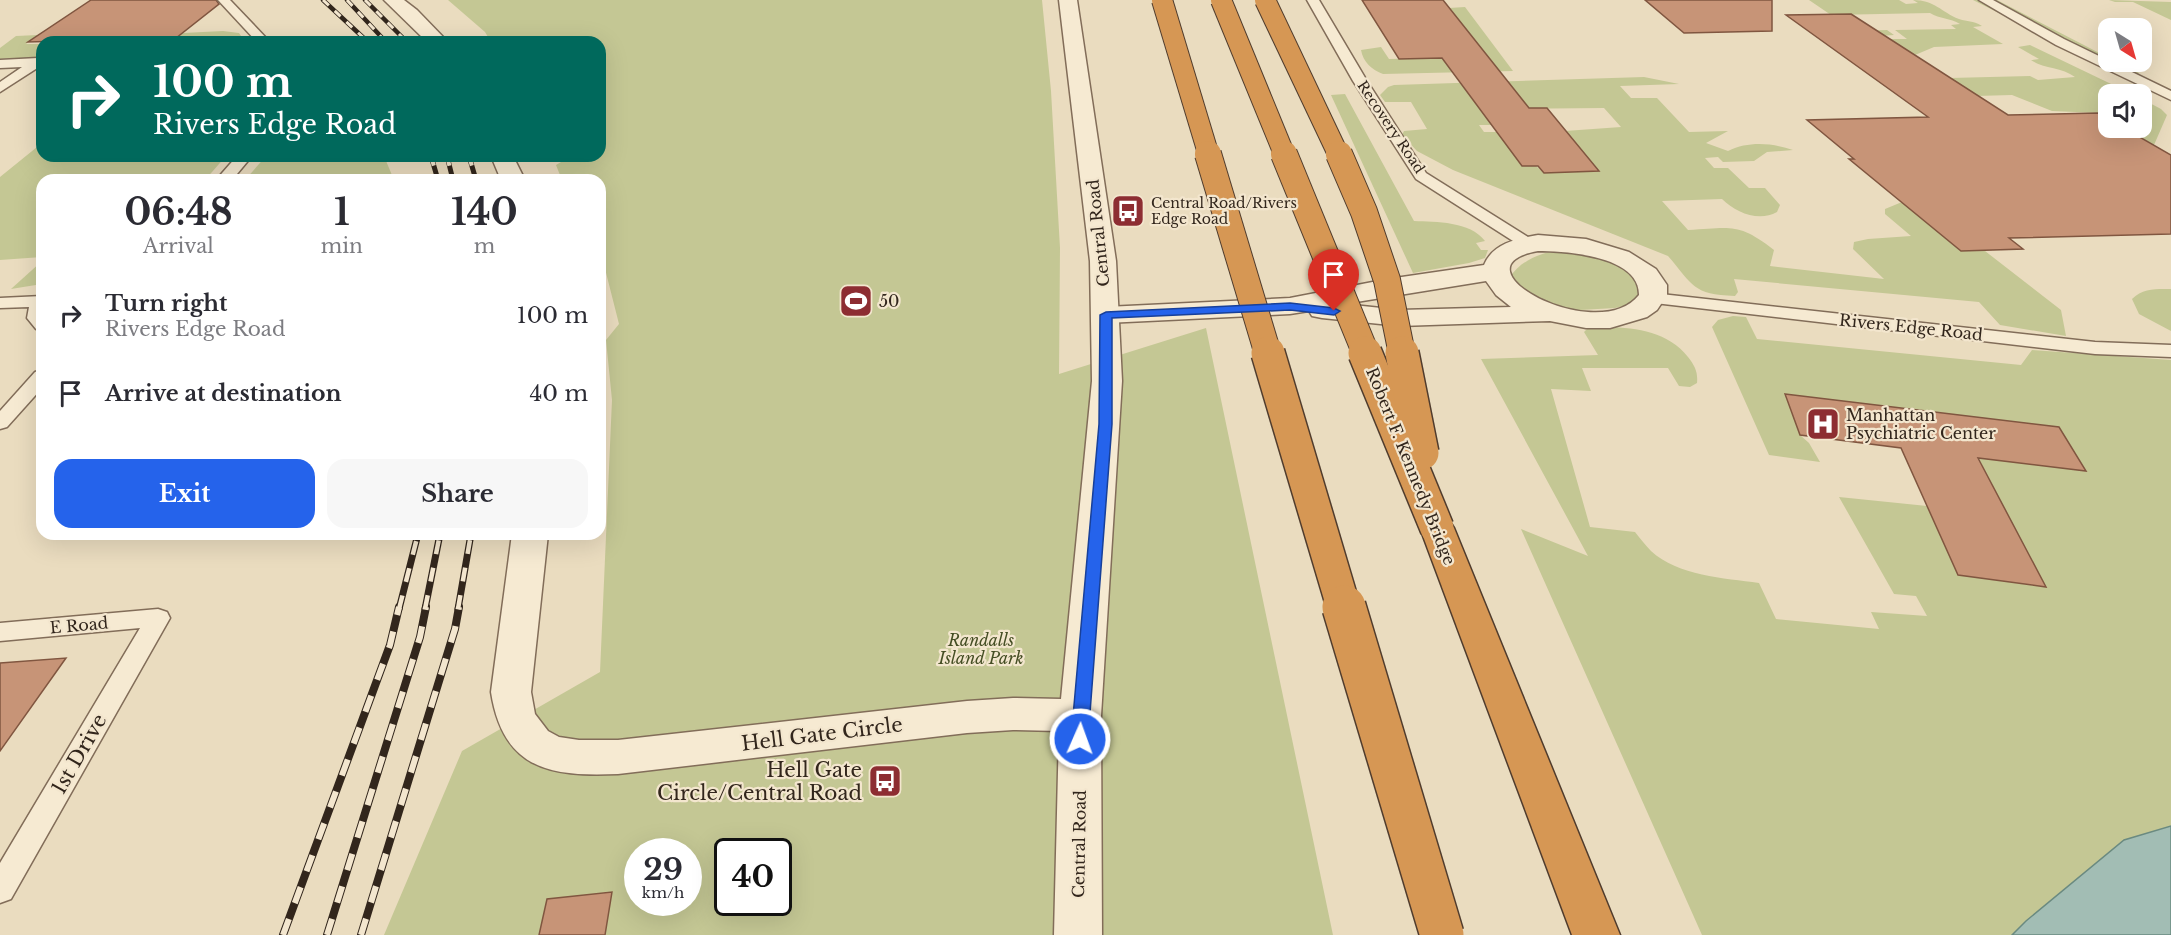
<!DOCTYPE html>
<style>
:root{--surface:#fff;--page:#f7f7f7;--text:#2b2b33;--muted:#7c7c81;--accent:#2563eb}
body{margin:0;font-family:"Libre Baskerville",serif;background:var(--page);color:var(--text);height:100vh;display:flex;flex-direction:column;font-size:22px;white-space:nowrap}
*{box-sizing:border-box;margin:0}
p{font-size:20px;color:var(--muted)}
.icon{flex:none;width:33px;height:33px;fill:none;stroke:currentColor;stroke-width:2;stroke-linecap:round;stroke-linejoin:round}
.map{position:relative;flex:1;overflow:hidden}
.side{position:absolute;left:36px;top:174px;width:570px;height:366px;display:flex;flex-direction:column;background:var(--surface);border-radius:18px;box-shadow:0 6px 24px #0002}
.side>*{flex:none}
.guide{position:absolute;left:36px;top:36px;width:570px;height:126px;border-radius:18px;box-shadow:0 6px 24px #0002;background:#00695c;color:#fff;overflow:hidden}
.needle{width:39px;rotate:143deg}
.tools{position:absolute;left:2098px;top:18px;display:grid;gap:12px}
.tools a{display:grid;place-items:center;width:54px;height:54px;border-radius:12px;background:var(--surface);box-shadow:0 6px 24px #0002;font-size:30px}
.speed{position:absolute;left:624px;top:838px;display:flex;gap:12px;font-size:30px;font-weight:700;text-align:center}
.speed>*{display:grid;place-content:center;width:78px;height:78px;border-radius:50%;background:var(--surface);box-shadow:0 6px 24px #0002;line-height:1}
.speed small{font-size:15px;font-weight:400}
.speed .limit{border:3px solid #111;border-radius:9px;background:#fff;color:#111}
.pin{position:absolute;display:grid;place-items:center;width:51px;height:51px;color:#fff;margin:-62px -26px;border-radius:50% 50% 50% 0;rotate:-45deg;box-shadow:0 0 6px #0007}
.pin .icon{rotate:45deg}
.me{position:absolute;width:66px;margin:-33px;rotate:2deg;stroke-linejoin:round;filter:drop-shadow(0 0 4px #0008)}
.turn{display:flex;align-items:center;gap:21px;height:126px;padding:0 18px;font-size:27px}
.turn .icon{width:78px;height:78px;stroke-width:2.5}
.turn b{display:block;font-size:42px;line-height:51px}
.eta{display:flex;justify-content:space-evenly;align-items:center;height:102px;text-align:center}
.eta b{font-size:36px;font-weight:700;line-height:42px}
.primary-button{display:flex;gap:12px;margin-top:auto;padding:12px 18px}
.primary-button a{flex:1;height:69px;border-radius:18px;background:var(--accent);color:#fff;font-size:24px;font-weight:700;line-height:69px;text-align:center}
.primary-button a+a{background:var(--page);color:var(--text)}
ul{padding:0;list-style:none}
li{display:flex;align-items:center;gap:18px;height:78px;padding:0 18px}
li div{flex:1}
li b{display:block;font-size:22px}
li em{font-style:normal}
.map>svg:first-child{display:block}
.green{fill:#c4c794;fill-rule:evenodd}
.water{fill:#a2bdb4;stroke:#6a8a80;stroke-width:1.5}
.building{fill:#c79477;stroke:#805640;stroke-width:1.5}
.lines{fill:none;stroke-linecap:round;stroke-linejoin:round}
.service-casing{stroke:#826d59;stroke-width:3}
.minor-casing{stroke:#826d59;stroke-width:3}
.tertiary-casing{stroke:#826d59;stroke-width:3}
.motorway-casing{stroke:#503c2d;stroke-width:3}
.service{fill:#f6ead2;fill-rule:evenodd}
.minor{fill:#f6ead2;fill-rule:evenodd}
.tertiary{fill:#f6ead2;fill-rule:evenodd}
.motorway{fill:#d69754;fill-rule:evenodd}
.rail-far3-casing{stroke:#32261c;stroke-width:4.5}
.rail-far2-casing{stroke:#32261c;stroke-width:5}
.rail-far1-casing{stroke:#32261c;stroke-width:7}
.rail-casing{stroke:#32261c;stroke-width:8}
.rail-far3{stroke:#f3e6ce;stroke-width:3;stroke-dasharray:8;stroke-linecap:butt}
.rail-far2{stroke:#f3e6ce;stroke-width:4;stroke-dasharray:10;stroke-linecap:butt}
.rail-far1{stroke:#f3e6ce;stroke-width:4.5;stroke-dasharray:14;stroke-linecap:butt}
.rail{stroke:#f3e6ce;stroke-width:6;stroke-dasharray:17;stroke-linecap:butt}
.motorway-bridge-far3-casing{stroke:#503c2d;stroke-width:22;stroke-linecap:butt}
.motorway-bridge-far2-casing{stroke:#503c2d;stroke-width:28;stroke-linecap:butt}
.motorway-bridge-far1-casing{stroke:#503c2d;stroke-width:36;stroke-linecap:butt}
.motorway-bridge-casing{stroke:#503c2d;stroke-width:46;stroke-linecap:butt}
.motorway-bridge-far3{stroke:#d69754;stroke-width:20}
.motorway-bridge-far2{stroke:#d69754;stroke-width:26}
.motorway-bridge-far1{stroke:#d69754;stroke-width:33}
.motorway-bridge{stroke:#d69754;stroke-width:43}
.route{fill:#2563eb;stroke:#184099;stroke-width:1.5}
.labels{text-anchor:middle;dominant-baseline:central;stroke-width:4.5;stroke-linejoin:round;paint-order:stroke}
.far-street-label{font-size:14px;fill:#32261c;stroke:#f3e6ce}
.far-poi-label{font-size:14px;fill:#32261c;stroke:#f3e6ce;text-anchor:start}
.street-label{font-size:16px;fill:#32261c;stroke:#f3e6ce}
.poi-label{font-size:16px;fill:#32261c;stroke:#f3e6ce;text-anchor:start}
.park-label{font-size:16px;font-style:italic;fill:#454e24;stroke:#f3e6ce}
.near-street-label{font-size:20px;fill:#32261c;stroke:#f3e6ce}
.near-poi-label{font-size:20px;fill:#32261c;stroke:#f3e6ce;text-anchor:end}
</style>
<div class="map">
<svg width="2171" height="935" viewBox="0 0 2171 935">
<rect width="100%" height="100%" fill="#eadcbf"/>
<g class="green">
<path d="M448 0H1042L1051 91 1060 248 1059 374 1206 328 1333 935H384L462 751 600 672 612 400 606 340 619 324 600 249V180H562L556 165 571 156H600V42H481L488 37 485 32ZM638 852H688V903H638ZM728 852H778V903H728Z"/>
<path d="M1809 0H1899L1906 4 1918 3 1913 0C1935 0 1941 12 1959 19 1968 22 1972 20 1982 26L1973 27 2003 44 1934 47 1915 55 1855 31 1887 30 1894 35 1880 36 1885 39H1907L1895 30 1956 29 1951 25 1960 24C1950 18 1940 19 1930 13L1831 15Z"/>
<polygon points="1973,0 1997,0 2109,58 2109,62 2133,62 2139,74 2132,75 2066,47"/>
<polygon points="2109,0 2171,2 2171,20 2133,2 2115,2"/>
<path d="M1465 7 1513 71 1383 74C1372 70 1363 62 1361 50L1381 47 1389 59 1488 57 1449 8Z"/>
<polygon points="223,31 239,33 245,42 85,42 176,39 183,33"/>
<polygon points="38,35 26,44 42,44 42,58 0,59 0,48 16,36"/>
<path d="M2030 45 2132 94H2109V118L2099 113 2052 111 2012 95 1976 96 1950 78 2030 76 2038 80 2075 77C2062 67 2044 69 2031 60L2039 59 2018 47Z"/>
<path d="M1644 77 1679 84 1620 86 1631 98H1657L1689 132 1728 131 1706 143 1728 151C1749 141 1771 143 1793 150L1767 152 1754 161 1723 162 1718 157 1705 158 1714 168H1728L1749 188H1765L1780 205 1777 212C1759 222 1736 213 1722 199L1662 201 1688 230C1731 228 1738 222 1774 250L1770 266 1884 279 1853 249 1854 242 1868 239 1911 236 1885 214V209L1902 202 1961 251H1985L2061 310 2066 336 2000 325 1979 302 1734 279 1738 292 1735 296C1692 294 1694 286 1668 256L1453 170 1417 151 1402 135 1404 131 1427 129 1411 102H1385L1380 95 1388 87 1394 85ZM1604 108 1621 127 1565 131 1599 171 1544 173 1497 132H1484L1479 125H1492L1481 109Z"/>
<path d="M1345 94 1414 221C1436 222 1470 221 1485 241L1476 243 1481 250H1488L1485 258 1469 263 1413 273 1331 95Z"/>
<polygon points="2142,99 2161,109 2167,115 2154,145 2124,128 2142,128"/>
<polygon points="42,143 42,156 226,156 205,180 42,180 42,257 0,260 0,177"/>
<polygon points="266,156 384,156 394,180 245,180"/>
<path d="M1562 249 1617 262 1642 287 1641 296 1633 304 1615 308 1563 311 1524 296 1510 277C1522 259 1542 253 1562 249Z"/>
<polygon points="42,261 42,284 11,289"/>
<path d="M2171 289V331L2139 314 2132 299C2143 288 2156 289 2171 289Z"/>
<path d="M1733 316 1746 317 1757 339 2021 365 2032 350 2171 360V826L2124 840 2026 921 2012 935H1702L1521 529 1588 556 1481 359 1598 355 1584 332 1588 328C1623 326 1664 327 1688 357 1695 366 1698 372 1697 383L1690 387 1679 386 1668 368H1582L1591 391 1551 389 1590 527 1635 532C1640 538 1645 545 1651 551 1678 576 1724 578 1759 583L1776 619 1879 629 1871 612 1927 616 1916 596 1894 594 1839 497 1927 506 1958 575 2045 587 1978 457 2086 470 1786 395 1800 435 1809 443 1820 462 1769 455 1712 327 1718 320Z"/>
</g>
<polygon class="water" points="2171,826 2171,935 2012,935 2026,921 2124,840"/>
<g class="building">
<polygon points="91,0 216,0 219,4 176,38 28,42"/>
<polygon points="1362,0 1443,0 1529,108 1547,108 1599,171 1544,173 1538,166 1522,166 1442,58 1399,59"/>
<polygon points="1645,0 1772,0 1772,31 1684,33"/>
<polygon points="1851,14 2008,115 2099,113 2109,118 2109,128 2124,128 2171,155 2171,234 2009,238 2023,249 1961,251 1849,159 1854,159 1807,120 1928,117 1786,15"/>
<polygon points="1785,394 2059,427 2086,471 1978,458 2046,587 1958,575 1901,448 1800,435"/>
<polygon points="66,658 0,751 0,663"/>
<polygon points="612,892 605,935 539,935 547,899"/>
</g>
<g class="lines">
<g class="service-casing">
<g id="service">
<polygon points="218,0 230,0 270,42 257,42"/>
<polygon points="1307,0 1319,0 1367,81 1426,173 1536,242 1538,245 1536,248 1524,248 1416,179 1353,81"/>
<polygon points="1979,0 1993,0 2064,39 2171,91 2171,100 2056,45"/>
<polygon points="38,58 42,59 42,65 0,92 0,82 22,67 0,68 0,60"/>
<polygon points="237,156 252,156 232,180 216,180"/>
<polygon points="1652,293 2095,342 2171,345 2171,357 2095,354 1646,302 1643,298 1646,294"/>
<polygon points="42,296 42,330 36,329 27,318 29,307 0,308 0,298"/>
<polygon points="42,370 42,388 7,427 0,429 0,411 35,372"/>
<polygon points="158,609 167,612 170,618 11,899 0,903 0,863 140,628 0,641 0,623"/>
</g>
</g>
<g class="minor-casing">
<path id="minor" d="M1538 235 1586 239 1629 252 1656 269 1667 285V295L1657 310 1647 317 1610 328H1586L1550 321 1400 326 1322 318 1312 316 1309 311 1290 314 1106 323 1096 321 1092 315 1096 309 1106 307 1290 298 1388 279 1484 265C1493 243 1517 239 1538 235ZM1538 251C1566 251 1640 256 1639 295 1598 347 1448 267 1538 251ZM1486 281 1496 295 1511 307 1400 310 1344 304Z"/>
</g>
<g class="tertiary-casing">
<g id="tertiary">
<polygon points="384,0 404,0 417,10 448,42 427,42"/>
<path d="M1059 0H1077L1116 261 1122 381 1101 716 1102 935H1054L1059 731 1013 730 967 733 618 774C549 777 503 769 491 692L512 534H548L531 692 535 714 548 731 559 737 579 740H618L967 701 1013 698 1061 699 1092 381 1090 261Z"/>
<polygon points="491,156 513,156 525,180 501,180"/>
</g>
</g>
<g class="motorway-casing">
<polygon id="motorway" points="1437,516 1449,520 1454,528 1620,935 1572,935 1420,528 1425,520"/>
</g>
<use href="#service" class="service"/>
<use href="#minor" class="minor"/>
<use href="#tertiary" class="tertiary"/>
<use href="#motorway" class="motorway"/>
<g class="rail-far3-casing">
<g id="rail-far3">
<polyline points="323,0 368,42"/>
<polyline points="347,0 386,42"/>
<polyline points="365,0 407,42"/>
</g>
</g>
<g class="rail-far2-casing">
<g id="rail-far2">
<polyline points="431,156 438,180"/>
<polyline points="447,156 453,180"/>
<polyline points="469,156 476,180"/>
</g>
</g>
<g class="rail-far1-casing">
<g id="rail-far1">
<polyline points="399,609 418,534"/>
<polyline points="425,609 440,534"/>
<polyline points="458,609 471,534"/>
</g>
</g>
<g class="rail-casing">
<g id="rail">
<polyline points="283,935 390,645 399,607"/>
<polyline points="327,935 420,637 426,607"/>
<polyline points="361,935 455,629 459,607"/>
</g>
</g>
<use href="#rail-far3" class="rail-far3"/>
<use href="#rail-far2" class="rail-far2"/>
<use href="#rail-far1" class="rail-far1"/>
<use href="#rail" class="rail"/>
<g class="motorway-bridge-far3-casing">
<g id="motorway-bridge-far3">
<polyline points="1162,0 1209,156"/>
<polyline points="1221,0 1285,156"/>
<polyline points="1265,0 1339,156"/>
</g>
</g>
<g class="motorway-bridge-far2-casing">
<g id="motorway-bridge-far2">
<polyline points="1208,154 1268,354"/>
<polyline points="1284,154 1366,354"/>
<polyline points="1339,154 1364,212 1387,280 1402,354"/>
</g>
</g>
<g class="motorway-bridge-far1-casing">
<g id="motorway-bridge-far1">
<polyline points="1268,353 1344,609"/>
<polyline points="1365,353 1437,528"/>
<polyline points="1402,353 1422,453"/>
</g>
</g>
<g class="motorway-bridge-casing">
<polyline id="motorway-bridge" points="1344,607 1442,935"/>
</g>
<use href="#motorway-bridge-far3" class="motorway-bridge-far3"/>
<use href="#motorway-bridge-far2" class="motorway-bridge-far2"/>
<use href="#motorway-bridge-far1" class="motorway-bridge-far1"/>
<use href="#motorway-bridge" class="motorway-bridge"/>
</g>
<polygon class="route" points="1290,303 1334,308 1340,311 1334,315 1290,310 1112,318 1112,424 1088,739 1086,744 1080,746 1074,744 1071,739 1099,424 1100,315 1106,312"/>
<defs>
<g id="bus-square" transform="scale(1.725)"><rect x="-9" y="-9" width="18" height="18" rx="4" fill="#8d2d32" stroke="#f3e6ce"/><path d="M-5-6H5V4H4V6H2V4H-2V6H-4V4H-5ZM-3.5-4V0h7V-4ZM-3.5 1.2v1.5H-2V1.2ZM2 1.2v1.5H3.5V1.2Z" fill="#fff"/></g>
<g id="stadium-square" transform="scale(1.725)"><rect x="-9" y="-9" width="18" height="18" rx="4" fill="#8d2d32" stroke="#f3e6ce"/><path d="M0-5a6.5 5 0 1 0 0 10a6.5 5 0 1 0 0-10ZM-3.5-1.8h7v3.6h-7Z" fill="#fff"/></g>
<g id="hospital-square" transform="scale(1.725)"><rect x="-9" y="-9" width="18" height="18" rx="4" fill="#8d2d32" stroke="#f3e6ce"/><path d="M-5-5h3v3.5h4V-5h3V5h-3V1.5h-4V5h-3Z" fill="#fff"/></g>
</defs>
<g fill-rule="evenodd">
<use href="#bus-square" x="1128" y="211"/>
<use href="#stadium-square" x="856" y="301"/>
<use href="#hospital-square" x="1823" y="424"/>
<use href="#bus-square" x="885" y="781"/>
</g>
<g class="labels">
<g class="far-street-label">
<text transform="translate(1391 127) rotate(56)">Recovery Road</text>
</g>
<g class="far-poi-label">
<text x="1151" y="203">Central Road/Rivers<tspan x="1151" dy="16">Edge Road</tspan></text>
</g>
<g class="street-label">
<text transform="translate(1098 233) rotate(-96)">Central Road</text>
<text transform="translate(1911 327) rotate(6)">Rivers Edge Road</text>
<text transform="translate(1411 466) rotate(68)">Robert F. Kennedy Bridge</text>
<text transform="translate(79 625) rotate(-5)">E Road</text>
<text transform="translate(1079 844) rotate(-89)">Central Road</text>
</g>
<g class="poi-label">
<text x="879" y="301">50</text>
<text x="1846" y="415">Manhattan<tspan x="1846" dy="18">Psychiatric Center</tspan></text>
</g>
<g class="park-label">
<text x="981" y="640">Randalls<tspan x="981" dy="18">Island Park</tspan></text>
</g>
<g class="near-street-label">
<text transform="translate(822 734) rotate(-7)">Hell Gate Circle</text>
<text transform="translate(79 754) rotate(-60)">1st Drive</text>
</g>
<g class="near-poi-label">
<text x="862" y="770">Hell Gate<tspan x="862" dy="23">Circle/Central Road</tspan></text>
</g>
</g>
</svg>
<div class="tools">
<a><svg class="needle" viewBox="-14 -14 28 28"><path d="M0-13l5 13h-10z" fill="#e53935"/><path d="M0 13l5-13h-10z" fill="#7c7c81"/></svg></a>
<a><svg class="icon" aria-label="sound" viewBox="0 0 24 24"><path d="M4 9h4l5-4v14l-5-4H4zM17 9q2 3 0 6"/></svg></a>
</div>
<div class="speed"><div>29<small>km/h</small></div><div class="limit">40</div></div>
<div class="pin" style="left:1334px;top:311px;background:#d93025"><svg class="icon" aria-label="arrive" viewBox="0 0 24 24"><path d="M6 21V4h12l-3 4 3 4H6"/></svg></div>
<svg class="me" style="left:1080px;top:739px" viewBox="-20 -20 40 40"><circle r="17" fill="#2563eb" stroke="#fff" stroke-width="3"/><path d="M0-11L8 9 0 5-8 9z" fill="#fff"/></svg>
<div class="guide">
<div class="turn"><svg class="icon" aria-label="right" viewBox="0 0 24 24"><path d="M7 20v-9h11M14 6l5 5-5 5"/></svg><div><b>100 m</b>Rivers Edge Road</div></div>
</div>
<section class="side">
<div class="eta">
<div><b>06:48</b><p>Arrival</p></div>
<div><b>1</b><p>min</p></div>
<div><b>140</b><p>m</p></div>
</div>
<ul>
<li><svg class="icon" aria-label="right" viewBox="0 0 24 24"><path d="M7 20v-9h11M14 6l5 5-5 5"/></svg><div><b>Turn right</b><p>Rivers Edge Road</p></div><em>100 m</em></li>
<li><svg class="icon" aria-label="arrive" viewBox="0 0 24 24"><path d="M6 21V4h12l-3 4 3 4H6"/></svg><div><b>Arrive at destination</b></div><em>40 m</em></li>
</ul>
<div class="primary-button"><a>Exit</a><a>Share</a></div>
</section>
</div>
